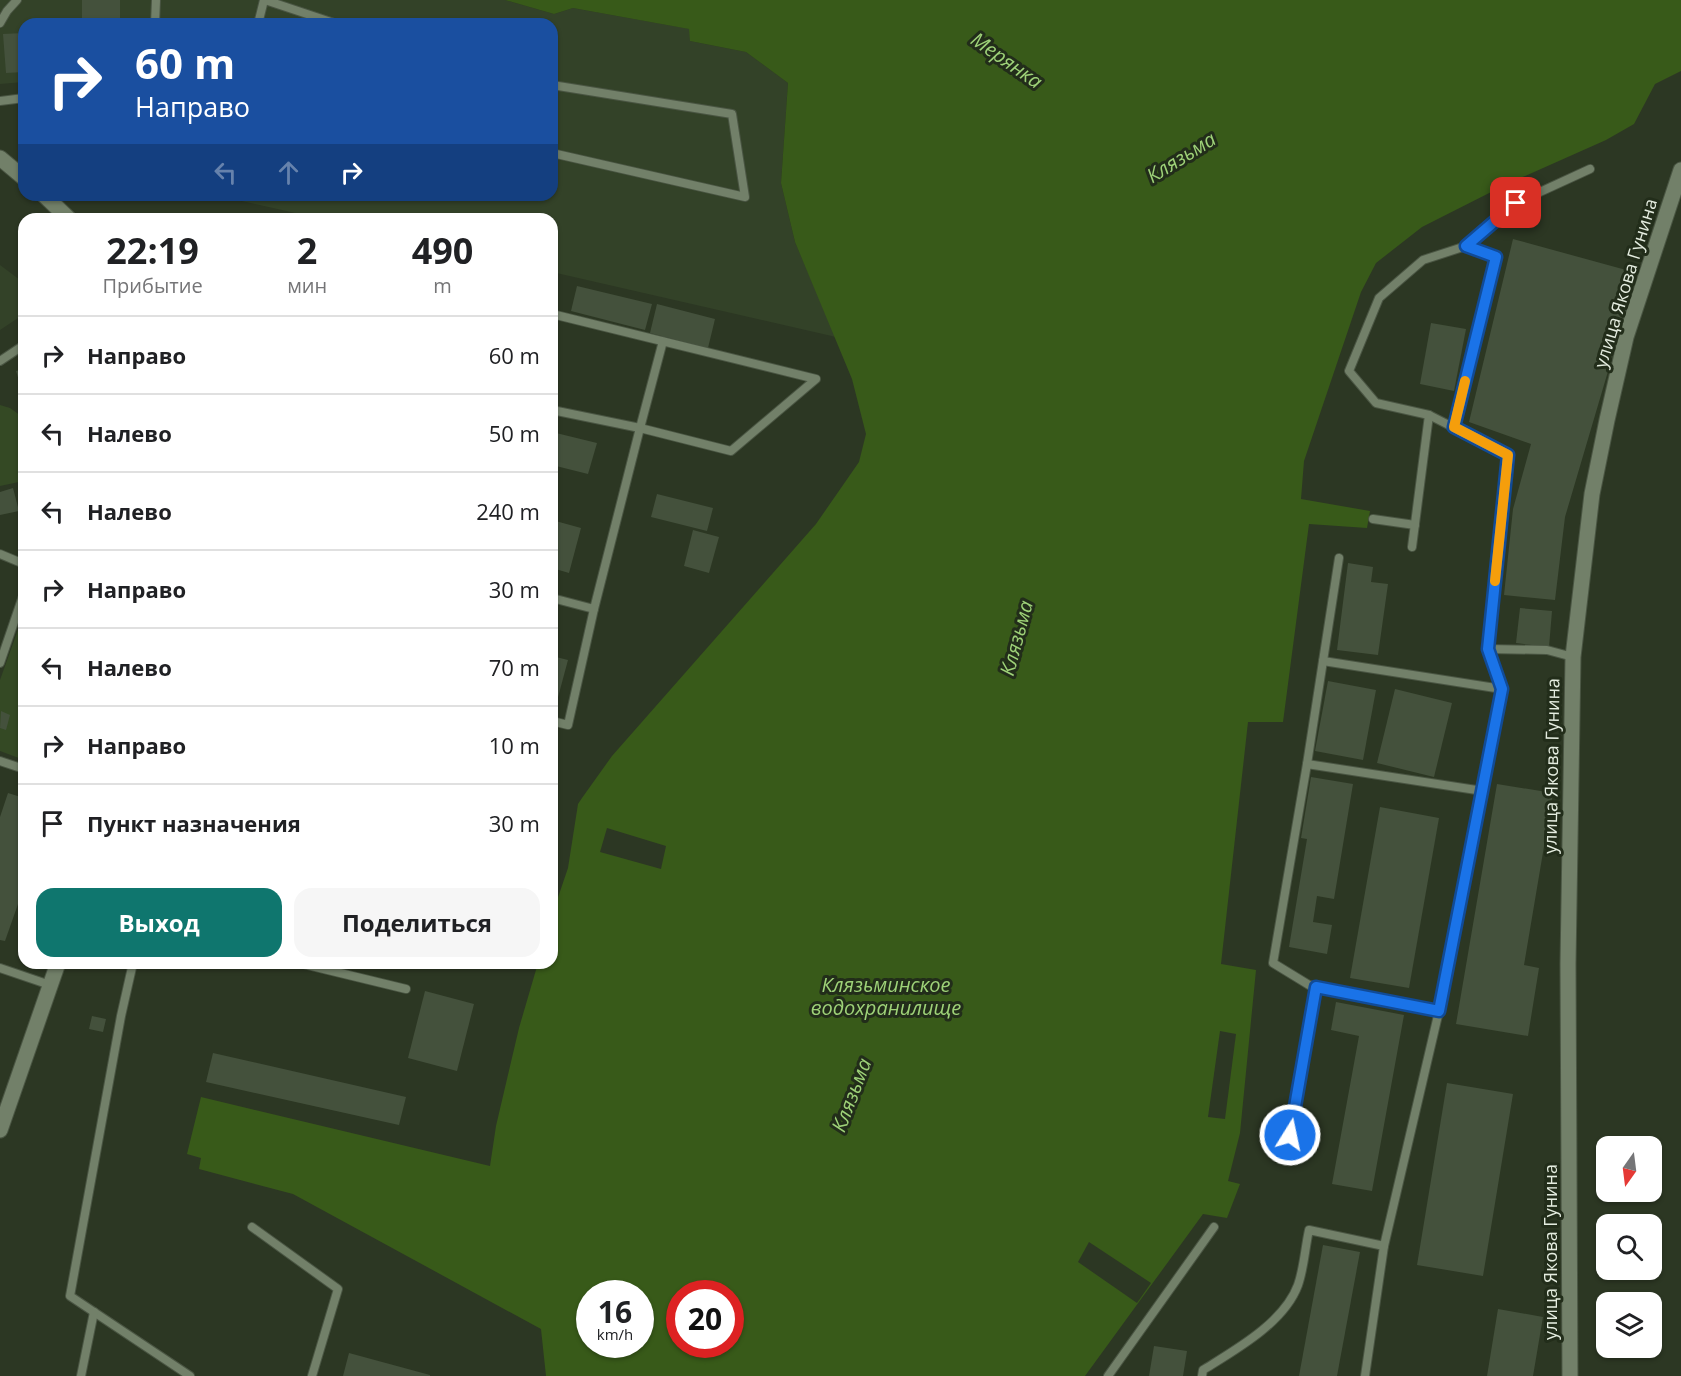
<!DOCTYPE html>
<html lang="ru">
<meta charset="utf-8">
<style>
:root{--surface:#fff;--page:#f6f6f6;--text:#202124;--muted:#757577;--line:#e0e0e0;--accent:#0f766e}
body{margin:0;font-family:"Open Sans",sans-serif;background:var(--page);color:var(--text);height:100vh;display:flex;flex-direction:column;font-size:22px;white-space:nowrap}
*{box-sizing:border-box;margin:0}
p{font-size:20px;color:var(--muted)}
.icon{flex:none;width:33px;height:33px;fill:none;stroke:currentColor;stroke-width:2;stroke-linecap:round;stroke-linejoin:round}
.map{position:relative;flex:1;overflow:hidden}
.details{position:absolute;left:18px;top:213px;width:540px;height:756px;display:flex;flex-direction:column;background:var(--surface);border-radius:18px;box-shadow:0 2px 4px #0004}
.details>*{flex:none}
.hud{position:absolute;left:18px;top:18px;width:540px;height:183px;border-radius:18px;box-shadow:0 2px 4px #0004;background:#1a4fa0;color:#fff;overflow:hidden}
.needle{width:39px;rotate:194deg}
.buttons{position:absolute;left:1596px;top:1136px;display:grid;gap:12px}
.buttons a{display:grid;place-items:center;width:66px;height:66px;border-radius:12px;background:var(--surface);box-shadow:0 2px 4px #0004;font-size:30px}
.speed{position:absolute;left:576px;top:1280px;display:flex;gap:12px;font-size:30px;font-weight:700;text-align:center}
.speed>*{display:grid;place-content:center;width:78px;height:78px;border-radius:50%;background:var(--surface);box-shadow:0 2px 4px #0004;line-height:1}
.speed small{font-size:15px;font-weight:400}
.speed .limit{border:9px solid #d22;background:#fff;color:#111}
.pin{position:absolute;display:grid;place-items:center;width:51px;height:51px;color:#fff;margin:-26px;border-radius:12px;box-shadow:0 3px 9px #0006}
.me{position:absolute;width:66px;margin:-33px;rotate:10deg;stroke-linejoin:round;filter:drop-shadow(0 0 4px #0008)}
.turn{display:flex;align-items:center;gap:21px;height:126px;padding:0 18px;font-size:27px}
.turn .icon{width:78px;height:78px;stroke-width:2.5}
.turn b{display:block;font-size:42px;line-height:51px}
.lanes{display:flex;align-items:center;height:57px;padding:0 18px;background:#0003;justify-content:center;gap:30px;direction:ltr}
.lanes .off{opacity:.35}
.eta{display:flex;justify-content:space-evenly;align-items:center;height:102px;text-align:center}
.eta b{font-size:36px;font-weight:700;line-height:42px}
.primary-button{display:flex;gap:12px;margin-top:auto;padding:12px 18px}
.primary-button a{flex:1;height:69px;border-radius:18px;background:var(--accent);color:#fff;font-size:24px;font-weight:700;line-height:69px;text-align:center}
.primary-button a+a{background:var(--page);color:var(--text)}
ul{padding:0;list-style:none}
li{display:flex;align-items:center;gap:18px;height:78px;padding:0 18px;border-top:2px solid var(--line)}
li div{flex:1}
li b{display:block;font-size:22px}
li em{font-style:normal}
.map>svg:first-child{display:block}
.built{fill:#334228}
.green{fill:#344924}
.water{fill:#385a19;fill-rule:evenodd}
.pier{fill:#2c3723}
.building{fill:#44513c}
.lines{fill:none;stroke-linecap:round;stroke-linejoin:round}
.service-casing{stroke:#4a5543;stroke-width:10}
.minor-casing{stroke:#4a5543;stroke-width:17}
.tertiary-casing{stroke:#4a5543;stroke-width:17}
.service{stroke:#728069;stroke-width:8}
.minor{stroke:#728069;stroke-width:15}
.tertiary{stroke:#728069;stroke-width:15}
.route-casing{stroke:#114b97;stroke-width:15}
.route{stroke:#1a73e8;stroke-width:10}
.slow{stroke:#f59e0b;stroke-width:10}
.labels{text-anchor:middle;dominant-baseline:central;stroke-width:6;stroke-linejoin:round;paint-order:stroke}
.street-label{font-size:18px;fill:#e5ede0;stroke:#222d1a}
.water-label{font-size:20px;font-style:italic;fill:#9ed278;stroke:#222d1a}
</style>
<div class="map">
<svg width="1681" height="1376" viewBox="0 0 1681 1376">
<rect width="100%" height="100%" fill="#2c3723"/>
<g class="built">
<polygon points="0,0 505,0 554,14 573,8 690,29 690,41 746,52 788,83 781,183 795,242 836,337 552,272 552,219 322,219 233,199 207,195 552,195 552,24 24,24 24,82 0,84"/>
<polygon points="0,265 24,283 24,314 0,330"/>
</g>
<g class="green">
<polygon points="0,405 10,408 24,418 24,501 19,482 0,486"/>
<polygon points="24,613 24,760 0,751 0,680"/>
</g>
<path class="water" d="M505 0H1681V71L1655 84 1634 124 1606 140 1507 184 1422 227 1376 263 1361 292 1304 461 1301 499 1370 511 1367 528 1309 524 1283 722H1248L1221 964 1256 970 1240 1133 1228 1181 1240 1184 1227 1218 1203 1214 1085 1376H546L541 1329 293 1194 199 1169 201 1158 187 1154 201 1097 490 1166 496 1126 519 1028 538 963H552V915L568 868 578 804 582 798 612 756 816 524 859 462 866 434 852 379 795 242 781 183 788 83 746 52 690 41 689 29 573 8 554 14ZM590 1293H640V1344H590ZM680 1293H730V1344H680Z"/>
<g class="pier">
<polygon points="607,828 666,846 661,869 600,852"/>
<polygon points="1220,1031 1236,1034 1225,1119 1208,1117"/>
<polygon points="1089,1242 1151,1283 1137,1303 1078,1262"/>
</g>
<g class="building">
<rect x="82" y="0" width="38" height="24"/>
<polygon points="24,33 24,72 6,73 3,34"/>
<polygon points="1513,239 1637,273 1565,517 1555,600 1504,595 1513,509 1531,444 1469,422"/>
<polygon points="577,286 652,304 645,330 571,311"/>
<polygon points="657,304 715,319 708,348 650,333"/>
<polygon points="1431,323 1466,329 1454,391 1420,384"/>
<polygon points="24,369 24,383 20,384 16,371"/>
<polygon points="552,432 597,443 588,474 552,465"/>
<polygon points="13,488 19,511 0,515 0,492"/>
<polygon points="657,494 713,508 707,531 651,517"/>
<polygon points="552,520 581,528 569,573 552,568"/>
<polygon points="693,530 719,537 709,573 684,566"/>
<polygon points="1348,563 1373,567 1371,582 1388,584 1378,655 1337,650"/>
<polygon points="1520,608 1552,611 1549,647 1516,643"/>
<polygon points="552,656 568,660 557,701 552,699"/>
<polygon points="1328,681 1376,690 1363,760 1315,751"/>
<polygon points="1395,689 1452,703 1434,777 1377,763"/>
<polygon points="1,711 10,715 6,730 0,728"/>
<polygon points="1311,777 1353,784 1334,899 1317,896 1313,922 1332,925 1327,954 1289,947 1307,839 1301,838"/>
<polygon points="1497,784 1553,793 1524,965 1539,968 1528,1036 1456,1024"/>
<polygon points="8,793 24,798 24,887 5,941 0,940 0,817"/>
<polygon points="1380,807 1439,818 1409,988 1350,978"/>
<polygon points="425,991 474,1004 457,1071 408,1058"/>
<polygon points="1336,1002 1404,1015 1372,1191 1332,1184 1359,1036 1331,1030"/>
<polygon points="92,1016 106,1019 103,1032 89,1029"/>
<polygon points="213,1053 406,1097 399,1125 206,1082"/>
<polygon points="1447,1083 1513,1094 1483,1276 1417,1265"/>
<polygon points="1323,1245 1360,1252 1337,1376 1299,1376"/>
<polygon points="1498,1309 1543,1317 1533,1376 1487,1376"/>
<polygon points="1154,1346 1187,1351 1183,1376 1149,1376"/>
<polygon points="349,1353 430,1375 430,1376 343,1376"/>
</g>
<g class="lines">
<g class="service-casing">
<g id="service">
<polyline points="265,0 337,24"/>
<polyline points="0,23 7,11 17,0"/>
<polyline points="155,24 156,0"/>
<polyline points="258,24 264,0"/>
<polyline points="552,85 732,114 745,197 552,153"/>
<polyline points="0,101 24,98"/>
<polyline points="1466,246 1516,203 1590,169"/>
<polyline points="552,314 816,379 731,451 640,428 663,341"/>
<polyline points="0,361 24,345"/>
<polyline points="552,410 640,428 594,609 552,598"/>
<polyline points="1373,519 1415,525"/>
<polyline points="1412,547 1429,415"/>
<polyline points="0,554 24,564"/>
<polyline points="1488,649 1547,650 1573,657"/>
<polyline points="1323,661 1502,689"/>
<polyline points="0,663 24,593"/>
<polyline points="552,721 568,725 594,609"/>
<polyline points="0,761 24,769"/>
<polyline points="1307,764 1339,558"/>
<polyline points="133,963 121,1016 70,1296 190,1376"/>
<polyline points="299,963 406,989"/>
<polyline points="0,968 50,985"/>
<polyline points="1439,1011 1309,985 1273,963 1307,764 1483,791"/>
<polyline points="1290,1135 1316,987"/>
<polyline points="252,1227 338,1289 312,1376"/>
<polyline points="81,1376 94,1312"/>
<polyline points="1108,1376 1214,1227"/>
<path d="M1202 1376 1203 1370C1235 1350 1284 1323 1298 1285 1304 1268 1305 1248 1309 1230L1384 1246"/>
<polyline points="1365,1376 1384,1246 1439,1011 1502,689 1488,649 1508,455 1429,415 1376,403 1349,371 1379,298 1423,260 1466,246 1496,257 1454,427"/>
</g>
</g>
<g class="minor-casing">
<polyline id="minor" points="1570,1376 1568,964 1573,657 1592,494 1607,420 1626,337 1681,170"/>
</g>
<g class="tertiary-casing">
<g id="tertiary">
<polyline points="0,158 24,178"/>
<polyline points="44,195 69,219"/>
<polyline points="0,1130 58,963"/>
</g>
</g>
<use href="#service" class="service"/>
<use href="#minor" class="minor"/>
<use href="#tertiary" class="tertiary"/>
</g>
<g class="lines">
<g class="route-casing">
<polyline id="route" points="1290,1135 1316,987 1439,1011 1502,689 1488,649 1508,455 1454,427 1496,257 1466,246 1516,203"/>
</g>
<use href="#route" class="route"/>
<polyline class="slow" points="1465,381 1454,427 1508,455 1495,581"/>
</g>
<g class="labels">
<g class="street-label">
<text transform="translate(1625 283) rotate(-73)">улица Якова Гунина</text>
<text transform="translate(1551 766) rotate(-89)">улица Якова Гунина</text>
<text transform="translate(1550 1252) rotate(-90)">улица Якова Гунина</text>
</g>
<g class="water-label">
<text transform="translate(1007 60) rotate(35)">Мерянка</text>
<text transform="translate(1181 157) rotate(-32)">Клязьма</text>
<text transform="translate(1016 638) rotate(-75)">Клязьма</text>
<text x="886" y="984">Клязьминское<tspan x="886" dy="23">водохранилище</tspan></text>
<text transform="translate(851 1095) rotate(-69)">Клязьма</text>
</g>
</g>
</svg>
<div class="buttons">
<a><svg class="needle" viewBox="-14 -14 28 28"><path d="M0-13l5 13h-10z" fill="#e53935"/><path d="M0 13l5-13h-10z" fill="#757577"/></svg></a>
<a><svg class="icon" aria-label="search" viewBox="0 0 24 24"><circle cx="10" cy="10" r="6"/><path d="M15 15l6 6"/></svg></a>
<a><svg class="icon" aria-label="layers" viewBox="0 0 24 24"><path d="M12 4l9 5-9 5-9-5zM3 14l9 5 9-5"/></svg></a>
</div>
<div class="speed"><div>16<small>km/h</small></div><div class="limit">20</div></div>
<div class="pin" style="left:1516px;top:203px;background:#d93025"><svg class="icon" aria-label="arrive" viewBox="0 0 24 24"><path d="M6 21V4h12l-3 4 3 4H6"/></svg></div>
<svg class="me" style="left:1290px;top:1135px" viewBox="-20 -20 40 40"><circle r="17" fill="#1a73e8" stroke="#fff" stroke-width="3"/><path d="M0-11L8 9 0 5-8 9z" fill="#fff"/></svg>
<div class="hud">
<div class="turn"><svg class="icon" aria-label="right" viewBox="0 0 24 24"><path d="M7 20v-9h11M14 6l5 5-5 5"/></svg><div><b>60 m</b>Направо</div></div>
<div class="lanes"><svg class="icon off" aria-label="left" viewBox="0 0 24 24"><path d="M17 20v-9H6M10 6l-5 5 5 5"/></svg><svg class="icon off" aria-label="ahead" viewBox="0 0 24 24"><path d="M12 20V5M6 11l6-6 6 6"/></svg><svg class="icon" aria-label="right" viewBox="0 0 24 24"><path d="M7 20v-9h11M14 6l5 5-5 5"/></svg></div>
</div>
<section class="details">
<div class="eta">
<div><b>22:19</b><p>Прибытие</p></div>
<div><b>2</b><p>мин</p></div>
<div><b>490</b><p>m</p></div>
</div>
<ul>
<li><svg class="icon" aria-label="right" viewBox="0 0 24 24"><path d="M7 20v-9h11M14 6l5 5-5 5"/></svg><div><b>Направо</b></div><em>60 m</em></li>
<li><svg class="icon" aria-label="left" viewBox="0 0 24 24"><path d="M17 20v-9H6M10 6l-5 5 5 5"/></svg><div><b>Налево</b></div><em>50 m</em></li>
<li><svg class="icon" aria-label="left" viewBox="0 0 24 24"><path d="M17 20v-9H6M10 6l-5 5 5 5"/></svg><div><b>Налево</b></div><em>240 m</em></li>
<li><svg class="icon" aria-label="right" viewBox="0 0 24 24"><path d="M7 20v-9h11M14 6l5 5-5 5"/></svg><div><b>Направо</b></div><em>30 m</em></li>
<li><svg class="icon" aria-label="left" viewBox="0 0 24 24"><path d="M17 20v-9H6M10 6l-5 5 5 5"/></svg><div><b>Налево</b></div><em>70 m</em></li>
<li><svg class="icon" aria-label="right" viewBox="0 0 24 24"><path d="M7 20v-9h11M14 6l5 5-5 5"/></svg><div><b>Направо</b></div><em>10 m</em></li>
<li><svg class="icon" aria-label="arrive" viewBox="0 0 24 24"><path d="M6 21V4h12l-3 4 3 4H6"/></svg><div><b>Пункт назначения</b></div><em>30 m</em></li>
</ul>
<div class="primary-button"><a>Выход</a><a>Поделиться</a></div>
</section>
</div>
